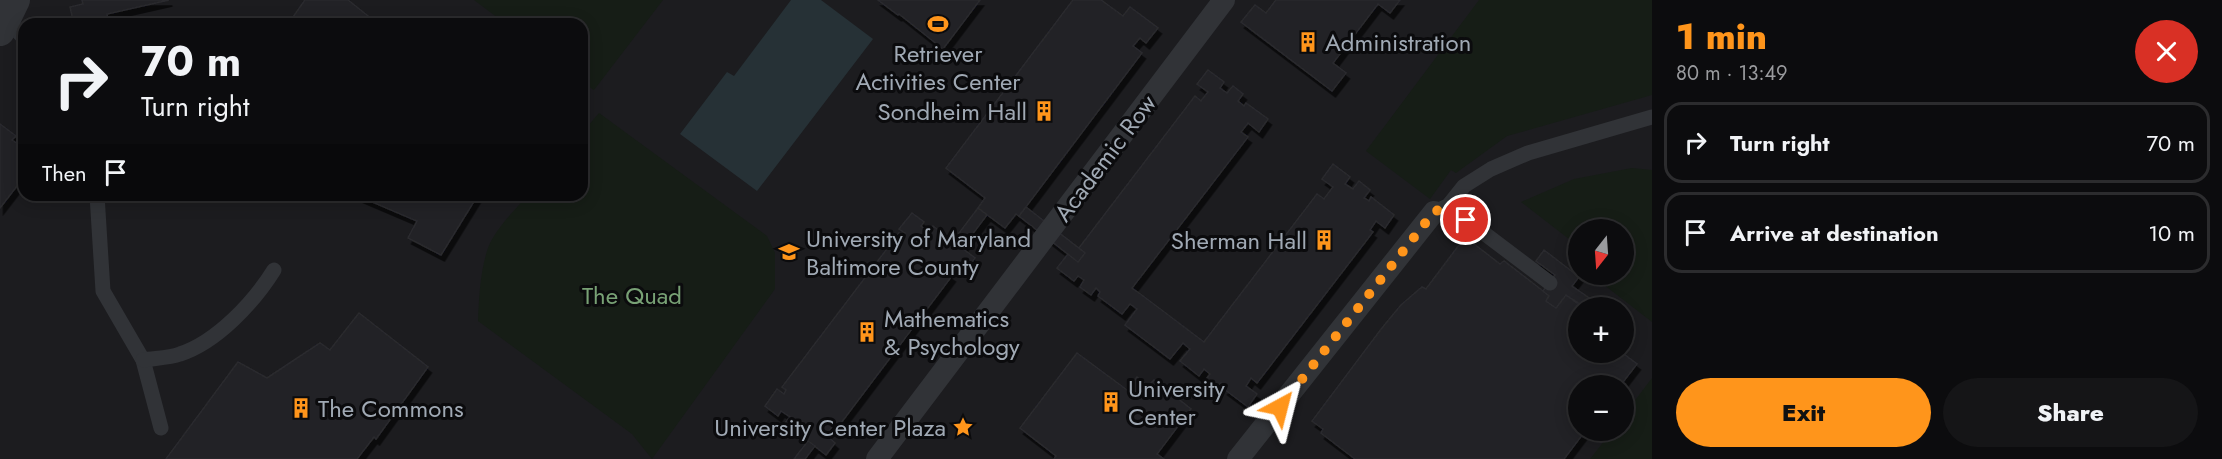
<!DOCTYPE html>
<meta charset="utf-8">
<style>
:root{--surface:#0c0c0e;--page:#151517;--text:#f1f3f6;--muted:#9a9b9e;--line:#2c2c2e;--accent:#ff951b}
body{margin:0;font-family:Jost,sans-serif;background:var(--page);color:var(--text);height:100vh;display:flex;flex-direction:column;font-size:22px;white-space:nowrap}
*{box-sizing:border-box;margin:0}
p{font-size:20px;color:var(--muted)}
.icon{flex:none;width:33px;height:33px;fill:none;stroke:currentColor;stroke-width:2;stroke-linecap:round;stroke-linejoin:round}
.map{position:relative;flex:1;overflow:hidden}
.panel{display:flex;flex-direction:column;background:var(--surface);width:570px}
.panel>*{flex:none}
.hud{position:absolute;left:18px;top:18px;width:570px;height:183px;border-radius:18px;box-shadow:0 3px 15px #0003,0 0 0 2px var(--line);background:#0c0c0e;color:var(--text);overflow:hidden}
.needle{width:39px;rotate:197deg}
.fabs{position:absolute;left:1568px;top:219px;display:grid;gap:12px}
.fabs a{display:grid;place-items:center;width:66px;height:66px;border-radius:50%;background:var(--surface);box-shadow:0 3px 15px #0003,0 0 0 2px var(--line);font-size:30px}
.pin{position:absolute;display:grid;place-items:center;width:51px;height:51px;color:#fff;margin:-26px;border:3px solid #fff;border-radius:50%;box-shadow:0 2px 6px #0007}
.me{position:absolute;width:66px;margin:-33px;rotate:38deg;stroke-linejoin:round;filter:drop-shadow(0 0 4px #0008)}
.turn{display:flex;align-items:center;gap:21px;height:126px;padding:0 24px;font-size:27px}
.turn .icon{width:78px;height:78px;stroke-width:2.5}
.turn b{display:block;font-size:42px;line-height:51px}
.then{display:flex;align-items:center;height:57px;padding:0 24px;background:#0003;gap:12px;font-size:22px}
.round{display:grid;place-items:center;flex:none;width:63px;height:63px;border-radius:32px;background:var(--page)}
.head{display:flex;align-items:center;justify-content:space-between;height:102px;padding:0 24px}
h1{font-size:36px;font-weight:800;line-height:45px;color:var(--accent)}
.cta{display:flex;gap:12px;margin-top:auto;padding:12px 24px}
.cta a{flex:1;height:69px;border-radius:36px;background:var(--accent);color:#111;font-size:24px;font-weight:800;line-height:69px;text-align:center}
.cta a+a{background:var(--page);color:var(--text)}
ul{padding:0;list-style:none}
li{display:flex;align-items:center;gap:18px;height:81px;margin:0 12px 9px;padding:0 12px;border:3px solid var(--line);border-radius:18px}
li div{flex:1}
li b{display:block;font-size:22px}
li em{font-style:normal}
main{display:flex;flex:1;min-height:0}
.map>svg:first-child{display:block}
.built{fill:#1c1c1f;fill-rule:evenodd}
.green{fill:#161d16}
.water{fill:#263136}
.building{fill:#232326;stroke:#2a2a2e;stroke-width:1.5;filter:url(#shadow)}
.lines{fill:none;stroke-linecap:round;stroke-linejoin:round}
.service{stroke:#313337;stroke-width:15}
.pedestrian{stroke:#313337;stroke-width:22}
.minor{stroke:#313337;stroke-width:30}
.route{stroke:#ff951b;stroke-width:10;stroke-dasharray:0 18}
.labels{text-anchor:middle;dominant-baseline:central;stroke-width:6;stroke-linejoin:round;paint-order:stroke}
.poi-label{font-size:24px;fill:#a0a9b4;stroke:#0b0b0d;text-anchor:start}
.street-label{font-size:24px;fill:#a0a9b4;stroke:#0b0b0d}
.park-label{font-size:24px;fill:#78a175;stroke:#0b0b0d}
</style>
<main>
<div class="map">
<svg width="1652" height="459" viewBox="0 0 1652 459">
<defs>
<filter id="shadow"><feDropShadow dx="3.5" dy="6" stdDeviation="0" flood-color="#0009"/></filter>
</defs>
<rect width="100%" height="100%" fill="#101012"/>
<path class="built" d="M0 0H1652V459H0ZM24 24H582V195H24ZM1578 230H1623V274H1578ZM1578 308H1623V352H1578ZM1578 386H1623V430H1578Z"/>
<g class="green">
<polygon points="474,0 663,0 594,90 582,82 582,24 506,24"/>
<polygon points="1479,0 1652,0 1652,95 1507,136 1456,173 1451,170 1430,199 1366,151"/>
<path d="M599 113 767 236 775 253V289L652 459 632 434 478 321C479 298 480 274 487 251 493 231 514 211 528 195H582V133Z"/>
<polygon points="1632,168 1652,170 1652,322 1599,281 1604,275 1623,274 1623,230 1578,230 1578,246 1521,202 1574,179"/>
<polygon points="1652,378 1652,459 1590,459 1612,431 1623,430 1623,416"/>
</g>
<polygon class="water" points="791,0 821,0 873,39 757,191 680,134 727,72 734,76"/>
<g class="building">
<polygon points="82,0 169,0 107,14 109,24 74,24 70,7 83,4"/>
<polygon points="305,0 348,0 378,24 288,24"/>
<polygon points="878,0 980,0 943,49 899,14 898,15"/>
<polygon points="1073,0 1101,0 1123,16 1130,7 1158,28 1146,43 1140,38 1133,46 1142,53 1019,216 1016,214 1005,228 978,208 985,198 946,168"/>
<polygon points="1276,0 1400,0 1390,13 1378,4 1333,63 1346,73 1332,91 1241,22 1255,5 1266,13"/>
<polygon points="1208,70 1224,82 1220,88 1227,93 1233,86 1243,94 1238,101 1244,106 1246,103 1268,119 1259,132 1248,123 1241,132 1248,137 1132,288 1143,296 1204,342 1317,194 1324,199 1333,187 1322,179 1333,164 1350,177 1345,184 1353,189 1359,181 1370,190 1364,198 1369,201 1371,197 1394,215 1385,228 1376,221 1370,230 1373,232 1257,383 1251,378 1246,386 1257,394 1248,407 1224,389 1226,387 1221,383 1215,390 1204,382 1210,374 1204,369 1199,376 1180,361 1190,349 1183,343 1170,359 1125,325 1137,309 1130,304 1122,314 1098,296 1100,292 1096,288 1091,295 1080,287 1084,280 1078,276 1074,281 1057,268 1068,254 1078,262 1085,253 1079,248 1195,96 1201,101 1208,92 1197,84"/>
<polygon points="0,124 16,136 12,140 18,144 24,137 24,177 0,208"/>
<polygon points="356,195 478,195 441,255 408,238 417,221"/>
<polygon points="1026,207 1085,253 1078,262 1019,216"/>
<polygon points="978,208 987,215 962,248 953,241"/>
<polygon points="912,213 924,222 921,226 929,232 933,226 975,258 967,269 957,261 948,273 952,276 838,427 834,424 826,435 835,443 826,455 785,423 790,417 781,411 778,416 765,406 777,389 784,394 786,390 782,387 899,233 903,236 905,233 899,229"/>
<polygon points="1465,237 1500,264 1504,261 1543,291 1549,296 1546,301 1556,308 1566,295 1583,308 1578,308 1578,352 1621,352 1637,364 1620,386 1578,386 1578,430 1586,430 1564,459 1355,459 1321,433 1323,429 1312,421 1382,328 1401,305 1422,287 1426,289"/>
<polygon points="1544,250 1579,277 1572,286 1592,300 1586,308 1566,295 1556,308 1546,301 1549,296 1543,291 1555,275 1536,261"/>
<polygon points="359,313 428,367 376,439 374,437 357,459 166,459 238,362 267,378 320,343 330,350"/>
<polygon points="1077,353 1127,390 1137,377 1148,386 1154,380 1191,409 1157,454 1164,459 1054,459 1056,456 1020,428"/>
<polygon points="808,441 815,446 805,459 794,459"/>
</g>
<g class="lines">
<g class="service">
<polyline points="7,20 24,38"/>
<polyline points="97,195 103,291 143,360 161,428"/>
<polyline points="1448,206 1550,283"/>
<polyline points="1434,212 1448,206 1464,186 1491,169 1528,153 1652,117"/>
<path d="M143 360C155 358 169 358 180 354 217 342 254 302 274 270"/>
</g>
<g class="pedestrian">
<polyline points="877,459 1224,0"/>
<polyline points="1238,459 1434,212"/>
</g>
<polyline class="minor" points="0,31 15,0"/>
</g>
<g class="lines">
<polyline class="route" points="1280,407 1434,212 1448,206 1466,220"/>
</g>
<defs>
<g id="stadium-bare" transform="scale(1.62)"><path d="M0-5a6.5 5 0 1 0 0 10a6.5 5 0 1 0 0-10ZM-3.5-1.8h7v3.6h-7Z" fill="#ff951b" stroke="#0b0b0d" stroke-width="2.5" paint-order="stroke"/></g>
<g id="building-bare" transform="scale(1.62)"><path d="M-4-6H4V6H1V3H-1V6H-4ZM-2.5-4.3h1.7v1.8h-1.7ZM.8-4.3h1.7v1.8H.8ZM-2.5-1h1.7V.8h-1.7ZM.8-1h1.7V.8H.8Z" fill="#ff951b" stroke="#0b0b0d" stroke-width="2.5" paint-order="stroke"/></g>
<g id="university-bare" transform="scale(1.62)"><path d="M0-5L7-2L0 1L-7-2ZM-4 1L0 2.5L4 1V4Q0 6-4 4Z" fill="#ff951b" stroke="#0b0b0d" stroke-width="2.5" paint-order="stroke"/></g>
<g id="sight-bare" transform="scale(1.62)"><path d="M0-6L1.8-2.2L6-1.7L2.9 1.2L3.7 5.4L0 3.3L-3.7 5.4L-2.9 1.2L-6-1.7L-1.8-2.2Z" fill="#ff951b" stroke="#0b0b0d" stroke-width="2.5" paint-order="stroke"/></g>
</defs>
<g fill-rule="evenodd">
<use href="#stadium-bare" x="938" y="24"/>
<use href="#building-bare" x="1308" y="42"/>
<use href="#building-bare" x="1044" y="111"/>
<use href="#building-bare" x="1324" y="240"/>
<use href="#university-bare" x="789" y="252"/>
<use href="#building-bare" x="867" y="332"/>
<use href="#building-bare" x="1111" y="402"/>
<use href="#building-bare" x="301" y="408"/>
<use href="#sight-bare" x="963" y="427"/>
</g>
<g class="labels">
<g class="poi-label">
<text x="1325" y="42">Administration</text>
<text x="938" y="53" text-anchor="middle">Retriever<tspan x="938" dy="28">Activities Center</tspan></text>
<text x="1027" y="111" text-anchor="end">Sondheim Hall</text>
<text x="806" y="238">University of Maryland<tspan x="806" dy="28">Baltimore County</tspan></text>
<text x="1307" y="240" text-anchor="end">Sherman Hall</text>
<text x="884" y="318">Mathematics<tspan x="884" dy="28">&amp; Psychology</tspan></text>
<text x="1128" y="388">University<tspan x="1128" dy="28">Center</tspan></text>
<text x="318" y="408">The Commons</text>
<text x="946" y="427" text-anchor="end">University Center Plaza</text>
</g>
<g class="street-label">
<text transform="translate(1105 158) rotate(-53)">Academic Row</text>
</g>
<g class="park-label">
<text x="632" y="295">The Quad</text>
</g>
</g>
</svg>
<div class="fabs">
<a><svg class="needle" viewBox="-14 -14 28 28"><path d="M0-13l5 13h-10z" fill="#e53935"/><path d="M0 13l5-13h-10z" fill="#9a9b9e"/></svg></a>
<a>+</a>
<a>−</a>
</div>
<div class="pin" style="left:1466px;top:220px;background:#d93025"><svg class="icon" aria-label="arrive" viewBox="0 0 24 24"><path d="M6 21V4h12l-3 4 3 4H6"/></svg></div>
<svg class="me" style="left:1280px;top:407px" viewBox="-20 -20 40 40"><path d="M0-17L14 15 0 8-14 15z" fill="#ff951b" stroke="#fff" stroke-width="4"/></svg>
<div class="hud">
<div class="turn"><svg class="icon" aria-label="right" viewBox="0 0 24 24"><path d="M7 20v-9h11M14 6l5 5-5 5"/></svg><div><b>70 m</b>Turn right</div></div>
<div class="then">Then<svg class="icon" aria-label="arrive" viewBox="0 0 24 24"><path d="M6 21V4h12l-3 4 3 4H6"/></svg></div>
</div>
</div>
<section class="panel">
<div class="head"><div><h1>1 min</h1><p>80 m · 13:49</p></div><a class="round" style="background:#d93025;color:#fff"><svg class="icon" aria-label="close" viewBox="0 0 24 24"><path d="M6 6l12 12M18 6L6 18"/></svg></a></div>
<ul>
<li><svg class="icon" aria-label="right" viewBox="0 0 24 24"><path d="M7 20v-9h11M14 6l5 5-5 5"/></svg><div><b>Turn right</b></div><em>70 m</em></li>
<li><svg class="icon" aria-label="arrive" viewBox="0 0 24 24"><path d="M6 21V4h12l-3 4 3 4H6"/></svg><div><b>Arrive at destination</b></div><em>10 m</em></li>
</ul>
<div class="cta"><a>Exit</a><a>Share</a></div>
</section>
</main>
